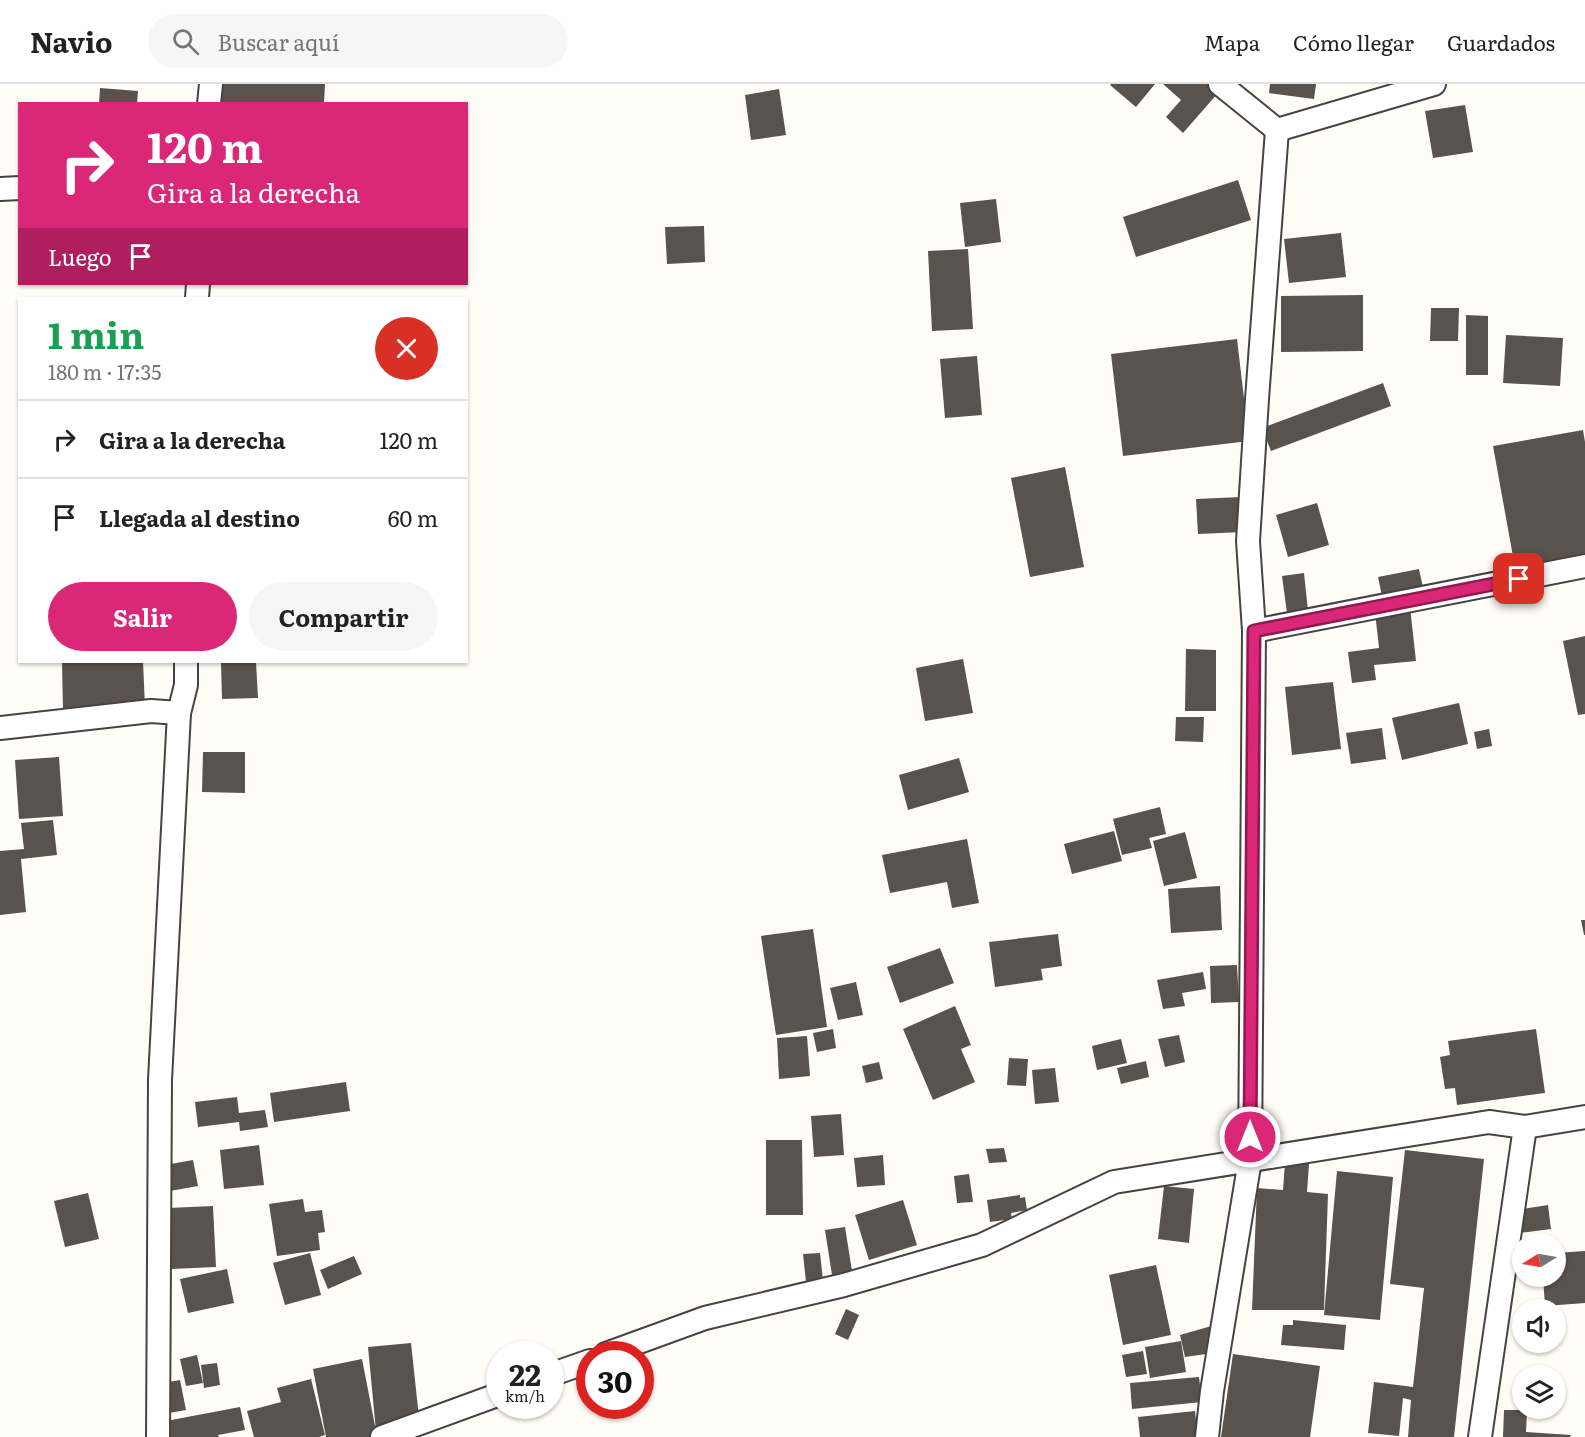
<!DOCTYPE html>
<html lang="es">
<meta charset="utf-8">
<style>
:root{--surface:#fff;--page:#f6f6f6;--text:#222;--muted:#767676;--line:#e0e0e0;--accent:#db2777}
body{margin:0;font-family:Literata,serif;background:var(--page);color:var(--text);height:100vh;display:flex;flex-direction:column;font-size:22px;white-space:nowrap}
*{box-sizing:border-box;margin:0}
p{font-size:20px;color:var(--muted)}
.icon{flex:none;width:33px;height:33px;fill:none;stroke:currentColor;stroke-width:2;stroke-linecap:round;stroke-linejoin:round}
.map{position:relative;flex:1;overflow:hidden}
.drawer{position:absolute;left:18px;top:213px;width:450px;height:366px;display:flex;flex-direction:column;background:var(--surface);border-radius:0px;box-shadow:0 2px 4px #0004}
.drawer>*{flex:none}
.guide{position:absolute;left:18px;top:18px;width:450px;height:183px;border-radius:0px;box-shadow:0 2px 4px #0004;background:#db2777;color:#fff;overflow:hidden}
.needle{width:39px;rotate:259deg}
.buttons{position:absolute;left:1512px;top:1149px;display:grid;gap:12px}
.buttons a{display:grid;place-items:center;width:54px;height:54px;border-radius:50%;background:var(--surface);box-shadow:0 2px 4px #0004;font-size:30px}
.speed{position:absolute;left:486px;top:1257px;display:flex;gap:12px;font-size:30px;font-weight:700;text-align:center}
.speed>*{display:grid;place-content:center;width:78px;height:78px;border-radius:50%;background:var(--surface);box-shadow:0 2px 4px #0004;line-height:1}
.speed small{font-size:15px;font-weight:400}
.speed .limit{border:9px solid #d22;background:#fff;color:#111}
.pin{position:absolute;display:grid;place-items:center;width:51px;height:51px;color:#fff;margin:-26px;border-radius:12px;box-shadow:0 3px 9px #0006}
.me{position:absolute;width:66px;margin:-33px;rotate:0deg;stroke-linejoin:round;filter:drop-shadow(0 0 4px #0008)}
.turn{display:flex;align-items:center;gap:21px;height:126px;padding:0 30px;font-size:27px}
.turn .icon{width:78px;height:78px;stroke-width:2.5}
.turn b{display:block;font-size:42px;line-height:51px}
.then{display:flex;align-items:center;height:57px;padding:0 30px;background:#0003;gap:12px;font-size:22px}
.round{display:grid;place-items:center;flex:none;width:63px;height:63px;border-radius:32px;background:var(--page)}
.head{display:flex;align-items:center;justify-content:space-between;height:102px;padding:0 30px}
h1{font-size:36px;font-weight:700;line-height:45px;color:#1e9e55}
.cta{display:flex;gap:12px;margin-top:auto;padding:12px 30px}
.cta a{flex:1;height:69px;border-radius:36px;background:var(--accent);color:#fff;font-size:24px;font-weight:700;line-height:69px;text-align:center}
.cta a+a{background:var(--page);color:var(--text)}
ul{padding:0;list-style:none}
li{display:flex;align-items:center;gap:18px;height:78px;padding:0 30px;border-top:2px solid var(--line)}
li div{flex:1}
li b{display:block;font-size:22px}
li em{font-style:normal}
header{display:flex;align-items:center;gap:36px;box-sizing:border-box;height:84px;padding:0 30px;background:var(--surface);border-bottom:2px solid var(--line)}
header strong{font-size:28px}
nav{display:flex;gap:33px;margin-inline-start:auto;font-size:21px}
.search{width:420px;height:54px;background:var(--page);display:flex;align-items:center;gap:15px;box-sizing:border-box;padding:0 21px;border-radius:33px;color:var(--muted);font-size:22px}
.map>svg:first-child{display:block}
.building{fill:#5a524d}
.lines{fill:none;stroke-linecap:round;stroke-linejoin:round}
.street-casing{stroke:#444;stroke-width:26}
.street{stroke:#fff;stroke-width:22}
.route-casing{stroke:#8e194d;stroke-width:15}
.route{stroke:#db2777;stroke-width:10}
</style>
<header>
<strong>Navio</strong>
<div class="search"><svg class="icon" aria-label="search" viewBox="0 0 24 24"><circle cx="10" cy="10" r="6"/><path d="M15 15l6 6"/></svg>Buscar aquí</div>
<nav><a>Mapa</a><a>Cómo llegar</a><a>Guardados</a></nav>
</header>
<div class="map">
<svg width="1585" height="1353" viewBox="0 0 1585 1353">
<rect width="100%" height="100%" fill="#fffdf5"/>
<g class="building">
<polygon points="218,0 325,0 324,20 217,20"/>
<polygon points="1111,0 1155,0 1136,23 1110,1"/>
<polygon points="1163,0 1208,0 1218,9 1183,49 1166,33 1181,16"/>
<polygon points="1270,0 1316,0 1314,15 1269,9"/>
<polygon points="100,4 138,7 137,20 99,20"/>
<polygon points="779,5 786,51 751,56 745,11"/>
<polygon points="1465,21 1473,68 1433,74 1425,27"/>
<polygon points="1238,96 1251,136 1136,173 1123,133"/>
<polygon points="996,115 1001,158 965,163 960,119"/>
<polygon points="704,142 705,178 667,180 665,143"/>
<polygon points="1341,149 1346,193 1289,199 1284,155"/>
<polygon points="968,165 973,245 932,247 928,167"/>
<polygon points="1363,211 1363,267 1281,268 1281,212"/>
<polygon points="1431,224 1459,224 1458,257 1430,257"/>
<polygon points="1466,231 1488,232 1488,291 1466,291"/>
<polygon points="1506,251 1563,254 1560,302 1503,299"/>
<polygon points="1237,255 1249,357 1123,372 1111,270"/>
<polygon points="977,272 982,331 945,334 940,275"/>
<polygon points="1383,299 1391,322 1271,367 1262,344"/>
<polygon points="1583,346 1585,358 1585,476 1516,489 1493,362"/>
<polygon points="1065,383 1084,483 1030,493 1011,394"/>
<polygon points="1241,413 1243,448 1198,450 1196,415"/>
<polygon points="1317,419 1329,461 1288,473 1276,431"/>
<polygon points="1419,485 1424,508 1383,517 1378,493"/>
<polygon points="1304,489 1308,527 1287,529 1282,492"/>
<polygon points="1410,523 1416,577 1374,581 1376,596 1352,599 1348,568 1379,564 1375,528"/>
<polygon points="1585,552 1585,630 1578,631 1563,557"/>
<polygon points="1186,565 1216,566 1216,627 1185,627"/>
<polygon points="963,575 973,629 925,637 916,584"/>
<polygon points="62,578 143,578 145,623 63,626"/>
<polygon points="256,578 258,614 222,615 221,579"/>
<polygon points="1333,598 1341,665 1292,671 1285,603"/>
<polygon points="1459,619 1468,660 1402,676 1392,634"/>
<polygon points="1176,633 1204,633 1203,658 1175,657"/>
<polygon points="1382,644 1386,675 1351,680 1346,649"/>
<polygon points="1489,645 1492,662 1477,665 1474,648"/>
<polygon points="203,668 245,668 245,709 202,708"/>
<polygon points="59,673 63,732 19,735 15,676"/>
<polygon points="959,674 969,708 908,726 899,691"/>
<polygon points="1160,723 1166,750 1149,754 1152,764 1122,771 1113,735"/>
<polygon points="53,736 57,771 21,775 26,828 0,831 0,767 24,765 21,739"/>
<polygon points="1114,747 1122,777 1072,790 1064,760"/>
<polygon points="1185,748 1197,794 1164,802 1153,757"/>
<polygon points="967,755 979,819 952,824 947,798 890,809 882,771"/>
<polygon points="1220,802 1222,846 1171,849 1168,805"/>
<polygon points="1581,836 1585,836 1585,851 1584,851"/>
<polygon points="813,845 827,943 776,951 761,852"/>
<polygon points="1058,850 1062,882 1041,885 1043,896 995,903 989,858"/>
<polygon points="940,864 954,899 900,919 887,883"/>
<polygon points="1237,881 1239,918 1211,919 1210,882"/>
<polygon points="1203,888 1206,905 1182,909 1185,922 1163,925 1157,896"/>
<polygon points="856,898 863,931 838,936 830,904"/>
<polygon points="955,922 971,961 961,965 975,998 933,1016 903,945"/>
<polygon points="833,945 836,964 817,968 813,949"/>
<polygon points="1536,945 1545,1009 1457,1021 1455,1004 1445,1005 1440,973 1450,971 1448,957"/>
<polygon points="1179,951 1185,978 1165,983 1158,955"/>
<polygon points="807,952 810,992 779,995 777,954"/>
<polygon points="1121,955 1127,979 1097,986 1092,962"/>
<polygon points="1009,974 1028,975 1026,1002 1007,1001"/>
<polygon points="1146,977 1149,993 1121,1000 1117,984"/>
<polygon points="879,978 883,995 866,999 862,982"/>
<polygon points="1055,984 1059,1018 1035,1020 1032,986"/>
<polygon points="346,998 350,1027 274,1038 270,1009"/>
<polygon points="237,1013 239,1029 265,1026 268,1043 240,1047 239,1038 198,1043 195,1018"/>
<polygon points="841,1030 844,1071 814,1073 811,1032"/>
<polygon points="766,1056 802,1056 803,1131 766,1131"/>
<polygon points="259,1061 264,1101 224,1105 220,1066"/>
<polygon points="1004,1064 1007,1078 989,1079 986,1065"/>
<polygon points="1405,1066 1484,1075 1454,1353 1408,1353 1411,1316 1403,1314 1399,1352 1368,1349 1374,1298 1413,1303 1424,1204 1390,1200"/>
<polygon points="883,1071 885,1101 857,1103 854,1074"/>
<polygon points="193,1076 198,1102 170,1107 165,1081"/>
<polygon points="1285,1079 1309,1080 1307,1108 1328,1110 1324,1226 1252,1226 1257,1104 1283,1106"/>
<polygon points="1337,1087 1393,1093 1380,1236 1324,1231"/>
<polygon points="969,1090 973,1118 957,1119 954,1092"/>
<polygon points="1164,1102 1194,1105 1189,1159 1158,1155"/>
<polygon points="88,1109 99,1155 65,1163 54,1117"/>
<polygon points="1020,1111 1020,1114 1025,1113 1027,1126 1011,1129 1012,1135 990,1138 987,1116"/>
<polygon points="303,1115 305,1128 322,1126 325,1148 318,1149 320,1166 277,1172 269,1120"/>
<polygon points="903,1116 917,1161 869,1176 855,1131"/>
<polygon points="1548,1121 1551,1145 1519,1149 1516,1126"/>
<polygon points="213,1122 216,1183 171,1185 168,1124"/>
<polygon points="845,1143 852,1187 832,1191 825,1146"/>
<polygon points="1585,1167 1585,1219 1545,1222 1543,1192 1556,1192 1556,1169"/>
<polygon points="310,1169 321,1211 285,1221 273,1179"/>
<polygon points="820,1169 823,1196 806,1198 803,1170"/>
<polygon points="354,1172 362,1190 328,1205 320,1186"/>
<polygon points="1156,1181 1171,1251 1123,1261 1109,1191"/>
<polygon points="227,1185 234,1219 188,1229 180,1195"/>
<polygon points="846,1225 859,1231 848,1256 835,1250"/>
<polygon points="1293,1236 1346,1241 1344,1266 1281,1261 1283,1241 1293,1241"/>
<polygon points="1215,1241 1213,1269 1185,1273 1180,1251"/>
<polygon points="1181,1257 1186,1288 1150,1294 1145,1263"/>
<polygon points="411,1259 420,1343 376,1347 368,1263"/>
<polygon points="1143,1267 1147,1290 1126,1293 1122,1271"/>
<polygon points="1233,1270 1320,1282 1310,1353 1221,1353"/>
<polygon points="197,1271 203,1299 186,1302 180,1275"/>
<polygon points="362,1275 377,1352 370,1353 326,1353 313,1285"/>
<polygon points="217,1279 220,1301 204,1304 201,1281"/>
<polygon points="1199,1293 1202,1318 1132,1325 1130,1299"/>
<polygon points="311,1295 325,1351 319,1353 254,1353 247,1327 281,1318 277,1304"/>
<polygon points="180,1296 186,1326 169,1329 163,1299"/>
<polygon points="240,1323 245,1346 218,1351 219,1353 169,1353 166,1337"/>
<polygon points="1504,1326 1527,1326 1526,1348 1571,1351 1570,1353 1503,1353"/>
<polygon points="1195,1327 1198,1353 1140,1353 1138,1333"/>
</g>
<g class="lines">
<g class="street-casing">
<g id="street">
<polyline points="1220,0 1277,46"/>
<polyline points="209,20 211,0"/>
<polyline points="1277,46 1434,0"/>
<polyline points="0,105 20,104"/>
<polyline points="197,214 198,200"/>
<polyline points="1254,547 1585,482"/>
<polyline points="0,644 151,627 179,629"/>
<polyline points="606,1270 705,1234 844,1201 982,1161 1114,1098 1489,1038 1525,1043 1585,1033"/>
<polyline points="550,1291 590,1277"/>
<polyline points="158,1353 160,996 179,629 186,601 186,578"/>
<polyline points="382,1353 500,1310"/>
<polyline points="1207,1353 1212,1307 1250,1076 1254,547 1248,457 1257,315 1277,46"/>
<polyline points="1480,1353 1525,1043"/>
</g>
</g>
<use href="#street" class="street"/>
</g>
<g class="lines">
<g class="route-casing">
<polyline id="route" points="1250,1053 1254,547 1519,495"/>
</g>
<use href="#route" class="route"/>
</g>
</svg>
<div class="buttons">
<a><svg class="needle" viewBox="-14 -14 28 28"><path d="M0-13l5 13h-10z" fill="#e53935"/><path d="M0 13l5-13h-10z" fill="#767676"/></svg></a>
<a><svg class="icon" aria-label="sound" viewBox="0 0 24 24"><path d="M4 9h4l5-4v14l-5-4H4zM17 9q2 3 0 6"/></svg></a>
<a><svg class="icon" aria-label="layers" viewBox="0 0 24 24"><path d="M12 4l9 5-9 5-9-5zM3 14l9 5 9-5"/></svg></a>
</div>
<div class="speed"><div>22<small>km/h</small></div><div class="limit">30</div></div>
<div class="pin" style="left:1519px;top:495px;background:#d93025"><svg class="icon" aria-label="arrive" viewBox="0 0 24 24"><path d="M6 21V4h12l-3 4 3 4H6"/></svg></div>
<svg class="me" style="left:1250px;top:1053px" viewBox="-20 -20 40 40"><circle r="17" fill="#db2777" stroke="#fff" stroke-width="3"/><path d="M0-11L8 9 0 5-8 9z" fill="#fff"/></svg>
<div class="guide">
<div class="turn"><svg class="icon" aria-label="right" viewBox="0 0 24 24"><path d="M7 20v-9h11M14 6l5 5-5 5"/></svg><div><b>120 m</b>Gira a la derecha</div></div>
<div class="then">Luego<svg class="icon" aria-label="arrive" viewBox="0 0 24 24"><path d="M6 21V4h12l-3 4 3 4H6"/></svg></div>
</div>
<section class="drawer">
<div class="head"><div><h1>1 min</h1><p>180 m · 17:35</p></div><a class="round" style="background:#d93025;color:#fff"><svg class="icon" aria-label="close" viewBox="0 0 24 24"><path d="M6 6l12 12M18 6L6 18"/></svg></a></div>
<ul>
<li><svg class="icon" aria-label="right" viewBox="0 0 24 24"><path d="M7 20v-9h11M14 6l5 5-5 5"/></svg><div><b>Gira a la derecha</b></div><em>120 m</em></li>
<li><svg class="icon" aria-label="arrive" viewBox="0 0 24 24"><path d="M6 21V4h12l-3 4 3 4H6"/></svg><div><b>Llegada al destino</b></div><em>60 m</em></li>
</ul>
<div class="cta"><a>Salir</a><a>Compartir</a></div>
</section>
</div>
